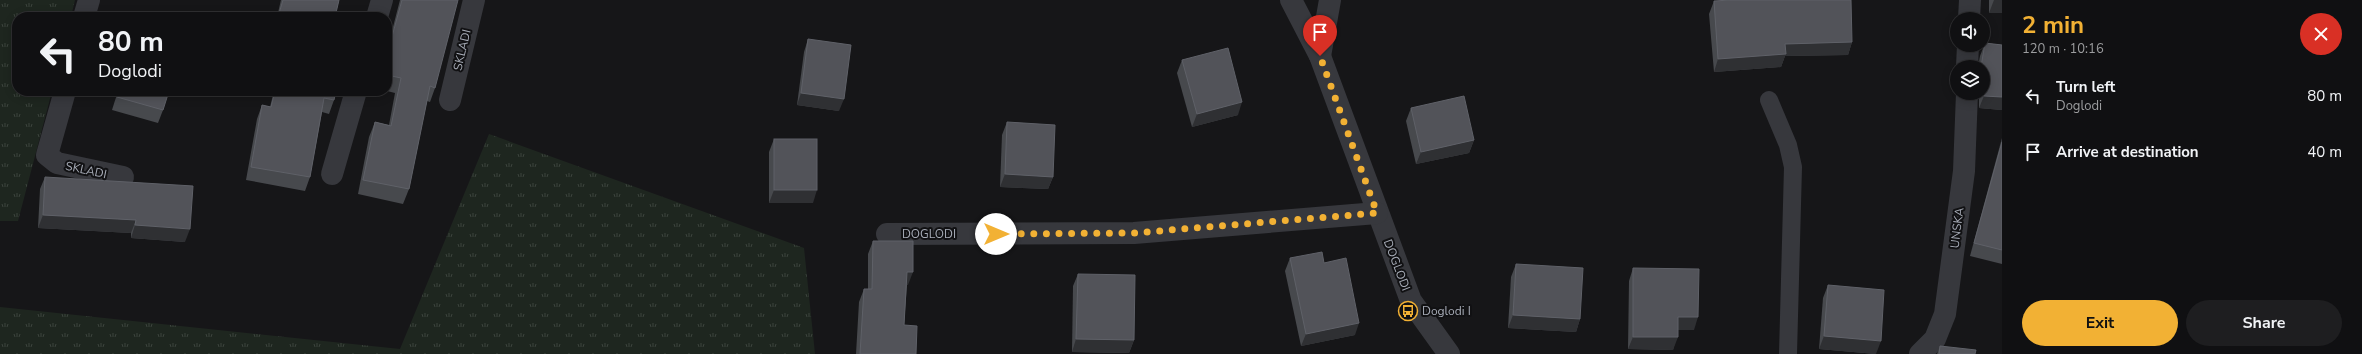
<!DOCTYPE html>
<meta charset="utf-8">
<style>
:root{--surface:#101012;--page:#1e1e20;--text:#f1f3f6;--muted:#9c9d9f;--line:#303032;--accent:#f2b134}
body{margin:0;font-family:"Nunito Sans",sans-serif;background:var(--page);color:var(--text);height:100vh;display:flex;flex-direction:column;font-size:15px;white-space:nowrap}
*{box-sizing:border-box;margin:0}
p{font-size:13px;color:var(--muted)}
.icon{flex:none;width:22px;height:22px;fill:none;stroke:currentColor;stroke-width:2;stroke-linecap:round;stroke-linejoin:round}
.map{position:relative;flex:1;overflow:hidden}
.details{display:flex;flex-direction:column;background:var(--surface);width:360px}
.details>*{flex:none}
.guide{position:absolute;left:12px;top:12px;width:380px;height:84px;border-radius:16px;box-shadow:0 2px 10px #0003,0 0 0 1px var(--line);background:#101012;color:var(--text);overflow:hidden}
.fabs{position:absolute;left:1950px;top:12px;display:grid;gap:8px}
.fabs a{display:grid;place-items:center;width:40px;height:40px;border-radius:50%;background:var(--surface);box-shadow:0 2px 10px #0003,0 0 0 1px var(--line);font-size:20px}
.pin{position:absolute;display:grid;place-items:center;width:34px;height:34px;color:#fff;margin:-41px -17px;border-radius:50% 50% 50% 0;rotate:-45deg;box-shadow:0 0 4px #0007}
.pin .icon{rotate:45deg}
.me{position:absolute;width:44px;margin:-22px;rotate:90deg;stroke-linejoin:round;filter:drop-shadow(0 0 3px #0008)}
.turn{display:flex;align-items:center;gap:14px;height:84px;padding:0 20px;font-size:18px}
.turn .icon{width:52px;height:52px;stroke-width:2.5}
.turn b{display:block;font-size:28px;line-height:34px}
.round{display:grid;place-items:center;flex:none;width:42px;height:42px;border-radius:21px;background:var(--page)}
.headline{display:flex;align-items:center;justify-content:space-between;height:68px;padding:0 20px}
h1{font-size:24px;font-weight:700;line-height:30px;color:var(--accent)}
.button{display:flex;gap:8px;margin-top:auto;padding:8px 20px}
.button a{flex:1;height:46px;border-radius:24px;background:var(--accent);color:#111;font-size:16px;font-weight:700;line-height:46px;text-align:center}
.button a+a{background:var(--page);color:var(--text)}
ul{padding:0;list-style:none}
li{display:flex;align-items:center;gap:12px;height:56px;padding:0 20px}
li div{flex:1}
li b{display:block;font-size:15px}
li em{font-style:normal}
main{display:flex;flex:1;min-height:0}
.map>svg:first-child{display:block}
.grass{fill:url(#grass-tufts)}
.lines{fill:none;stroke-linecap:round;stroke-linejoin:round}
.lane{stroke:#37383d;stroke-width:18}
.street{stroke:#37383d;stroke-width:22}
.wall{fill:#47494d}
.shaded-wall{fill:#2f3033}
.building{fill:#525359;stroke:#5f6168}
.route{stroke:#f2b134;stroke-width:7;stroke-dasharray:0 12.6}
.labels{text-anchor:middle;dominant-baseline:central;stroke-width:4;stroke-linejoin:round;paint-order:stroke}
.street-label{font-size:12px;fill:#a8adb8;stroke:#111113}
.poi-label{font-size:12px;fill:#a8adb8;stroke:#111113;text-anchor:start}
</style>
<main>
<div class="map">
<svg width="2002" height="354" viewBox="0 0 2002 354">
<defs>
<pattern id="grass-tufts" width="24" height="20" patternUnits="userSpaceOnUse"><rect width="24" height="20" fill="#1e261f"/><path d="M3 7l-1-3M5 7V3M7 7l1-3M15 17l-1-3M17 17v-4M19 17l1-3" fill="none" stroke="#3c433d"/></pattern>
</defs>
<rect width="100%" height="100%" fill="#161618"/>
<g class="grass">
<polygon points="0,0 75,0 71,17 17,17 17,91 52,91 18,221 0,221"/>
<polygon points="489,134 804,248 815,354 0,354 0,307 400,349"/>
</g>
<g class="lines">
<polyline class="lane" points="1769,100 1788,145 1793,167 1788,354"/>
<g class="street">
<polyline points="1291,0 1320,56 1411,301 1449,354"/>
<polyline points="84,17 89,0"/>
<polyline points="377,17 382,0"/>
<polyline points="1969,19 1970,0"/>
<polyline points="1320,56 1330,0"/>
<polyline points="1967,67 1968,45"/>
<polyline points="65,91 47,155 57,163 123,177"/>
<polyline points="450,100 474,0"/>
<polyline points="332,174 356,91"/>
<polyline points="887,234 1134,233 1377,213"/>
<polyline points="1920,354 1935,339 1945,314 1964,171 1967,93"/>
</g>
</g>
<g class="wall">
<polygon points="281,0 339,0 335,17 277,17"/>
<polygon points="400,0 457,0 435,88 430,102 427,101 409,189 403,204 358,194 369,137 375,122 389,125 395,93 387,91 387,50"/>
<rect x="1989" y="0" width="13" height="13"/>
<polygon points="1714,1 1852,42 1848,55 1785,56 1781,67 1714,72 1709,14"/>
<polygon points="808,39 839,111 797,105 804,52"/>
<polygon points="1985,43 2002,45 2002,110 1979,108 1979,93 1983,93 1983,67 1978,67 1980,56"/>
<polygon points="1182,60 1238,115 1192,127 1177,73"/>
<polygon points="118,91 169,91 163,110 158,123 112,110"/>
<polygon points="274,91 336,91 334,100 329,114 322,112 310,177 305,191 246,180 257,119 262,105 270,107"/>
<polygon points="1411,108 1474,140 1469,153 1416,164 1406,121"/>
<polygon points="1007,122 1053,177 1048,189 1000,187 1002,135"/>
<polygon points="2002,138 2002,264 1970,256"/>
<polygon points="774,139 813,203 769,203 769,152"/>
<polygon points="45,177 185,242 131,238 131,233 38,228 40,189"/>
<polygon points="873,241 908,285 907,285 904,325 916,354 856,354 859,302 864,289 868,289 868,254"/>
<polygon points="1290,258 1324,263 1355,335 1301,346 1285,271"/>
<polygon points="1516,264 1580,319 1576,332 1508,328 1511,277"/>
<polygon points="1633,268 1694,330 1678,330 1673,350 1628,349 1629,281"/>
<polygon points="1078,274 1134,340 1129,353 1072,352 1073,286"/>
<polygon points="1828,285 1876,354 1819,349 1823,298"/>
<polygon points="1940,346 1975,354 1937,354"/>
</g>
<g class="shaded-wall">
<polygon points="1994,0 2002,0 2002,13 1989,13"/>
<polygon points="1852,42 1848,55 1785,56 1781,67 1714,72 1718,59 1785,44"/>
<polygon points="801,93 844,99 839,111 797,105"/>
<polygon points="1984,96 2002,97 2002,110 1979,108"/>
<polygon points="1242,102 1238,115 1192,127 1197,114"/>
<polygon points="1474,140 1469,153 1416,164 1421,152"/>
<polygon points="1005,174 1053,177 1048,189 1000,187"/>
<polygon points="774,190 817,190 813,203 769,203"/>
<polygon points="43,215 136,220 131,233 38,228"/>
<polygon points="135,225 190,229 185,242 131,238"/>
<polygon points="907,272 913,272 908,285 903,285"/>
<polygon points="1513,315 1580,319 1576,332 1508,328"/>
<polygon points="1678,317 1698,317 1694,330 1673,330"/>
<polygon points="1359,323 1355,335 1301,346 1306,334"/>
<polygon points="1824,336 1881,341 1876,354 1819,349"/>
<polygon points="1633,337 1678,337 1673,350 1628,349"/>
<polygon points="1076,339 1134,340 1129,353 1072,352"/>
</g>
<g class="building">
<polygon points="283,0 339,0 335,17 278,17"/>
<polygon points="402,0 458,0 435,88 430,86 409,189 363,180 375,122 391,126 401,78 387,75 387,55"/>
<polygon points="1730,0 1851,0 1852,42 1785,44 1786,54 1718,59 1714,1"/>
<polygon points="808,39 851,45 844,99 801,93"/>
<polygon points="1985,43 2002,45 2002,97 1984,96 1984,80 1983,78 1983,67 1981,67"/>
<polygon points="1228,48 1242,102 1197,114 1182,60"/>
<polygon points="119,91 169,91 163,110 117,97"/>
<polygon points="275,91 336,91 334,100 324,98 310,177 251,167 262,105 271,107"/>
<polygon points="1464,96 1474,140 1421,152 1411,108"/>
<polygon points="1007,122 1055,125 1053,177 1005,174"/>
<rect x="774" y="139" width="43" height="51"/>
<polygon points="2002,142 2002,250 1974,243"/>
<polygon points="45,177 193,186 190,229 135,225 136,220 43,215"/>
<polygon points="873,241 913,241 913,272 907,272 904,325 917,326 916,354 860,354 864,289 872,289"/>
<polygon points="1322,252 1324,263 1346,258 1359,323 1306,334 1290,258"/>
<polygon points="1516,264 1583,268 1580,319 1513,315"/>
<polygon points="1633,268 1699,269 1698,317 1678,317 1678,337 1633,337"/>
<polygon points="1078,274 1135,275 1134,340 1076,339"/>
<polygon points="1828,285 1884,290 1881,341 1824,336"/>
<polygon points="1940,346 1976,350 1975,354 1939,354"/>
</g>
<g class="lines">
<polyline class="route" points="996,234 1134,233 1377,213 1320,56"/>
</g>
<defs>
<g id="bus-ring" transform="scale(1)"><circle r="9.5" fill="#111113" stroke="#f2b134" stroke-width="1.5"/><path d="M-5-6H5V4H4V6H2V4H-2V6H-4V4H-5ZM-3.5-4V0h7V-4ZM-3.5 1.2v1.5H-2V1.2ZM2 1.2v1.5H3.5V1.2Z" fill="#f2b134"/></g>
</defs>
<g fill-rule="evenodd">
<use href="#bus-ring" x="1408" y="311"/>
</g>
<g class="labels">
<g class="street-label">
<text transform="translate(462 50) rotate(-77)">SKLADI</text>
<text transform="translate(86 170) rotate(12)">SKLADI</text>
<text transform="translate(1957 228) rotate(-83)">UNSKA</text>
<text x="929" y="234">DOGLODI</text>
<text transform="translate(1397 265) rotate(69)">DOGLODI</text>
</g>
<g class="poi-label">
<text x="1422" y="311">Doglodi I</text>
</g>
</g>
</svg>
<div class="fabs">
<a><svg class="icon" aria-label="sound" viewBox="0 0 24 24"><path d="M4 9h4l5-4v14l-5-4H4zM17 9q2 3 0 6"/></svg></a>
<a><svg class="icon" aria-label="layers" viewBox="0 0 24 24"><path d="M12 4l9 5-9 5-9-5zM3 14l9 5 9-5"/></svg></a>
</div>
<div class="pin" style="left:1320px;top:56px;background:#d93025"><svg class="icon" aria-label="arrive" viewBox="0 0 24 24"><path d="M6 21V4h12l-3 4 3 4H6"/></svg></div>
<svg class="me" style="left:996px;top:234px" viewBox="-20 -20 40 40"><circle r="19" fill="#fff"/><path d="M0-13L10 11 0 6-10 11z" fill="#f2b134"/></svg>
<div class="guide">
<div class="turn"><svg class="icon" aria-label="left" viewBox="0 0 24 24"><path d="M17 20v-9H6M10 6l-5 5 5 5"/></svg><div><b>80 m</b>Doglodi</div></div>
</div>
</div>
<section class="details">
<div class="headline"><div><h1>2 min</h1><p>120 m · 10:16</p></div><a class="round" style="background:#d93025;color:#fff"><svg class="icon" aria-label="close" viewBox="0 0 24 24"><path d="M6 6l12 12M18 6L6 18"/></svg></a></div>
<ul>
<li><svg class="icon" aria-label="left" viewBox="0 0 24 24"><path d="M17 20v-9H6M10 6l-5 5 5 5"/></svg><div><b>Turn left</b><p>Doglodi</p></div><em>80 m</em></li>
<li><svg class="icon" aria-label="arrive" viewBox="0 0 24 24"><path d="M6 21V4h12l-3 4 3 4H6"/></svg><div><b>Arrive at destination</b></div><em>40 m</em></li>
</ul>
<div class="button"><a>Exit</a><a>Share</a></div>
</section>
</main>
